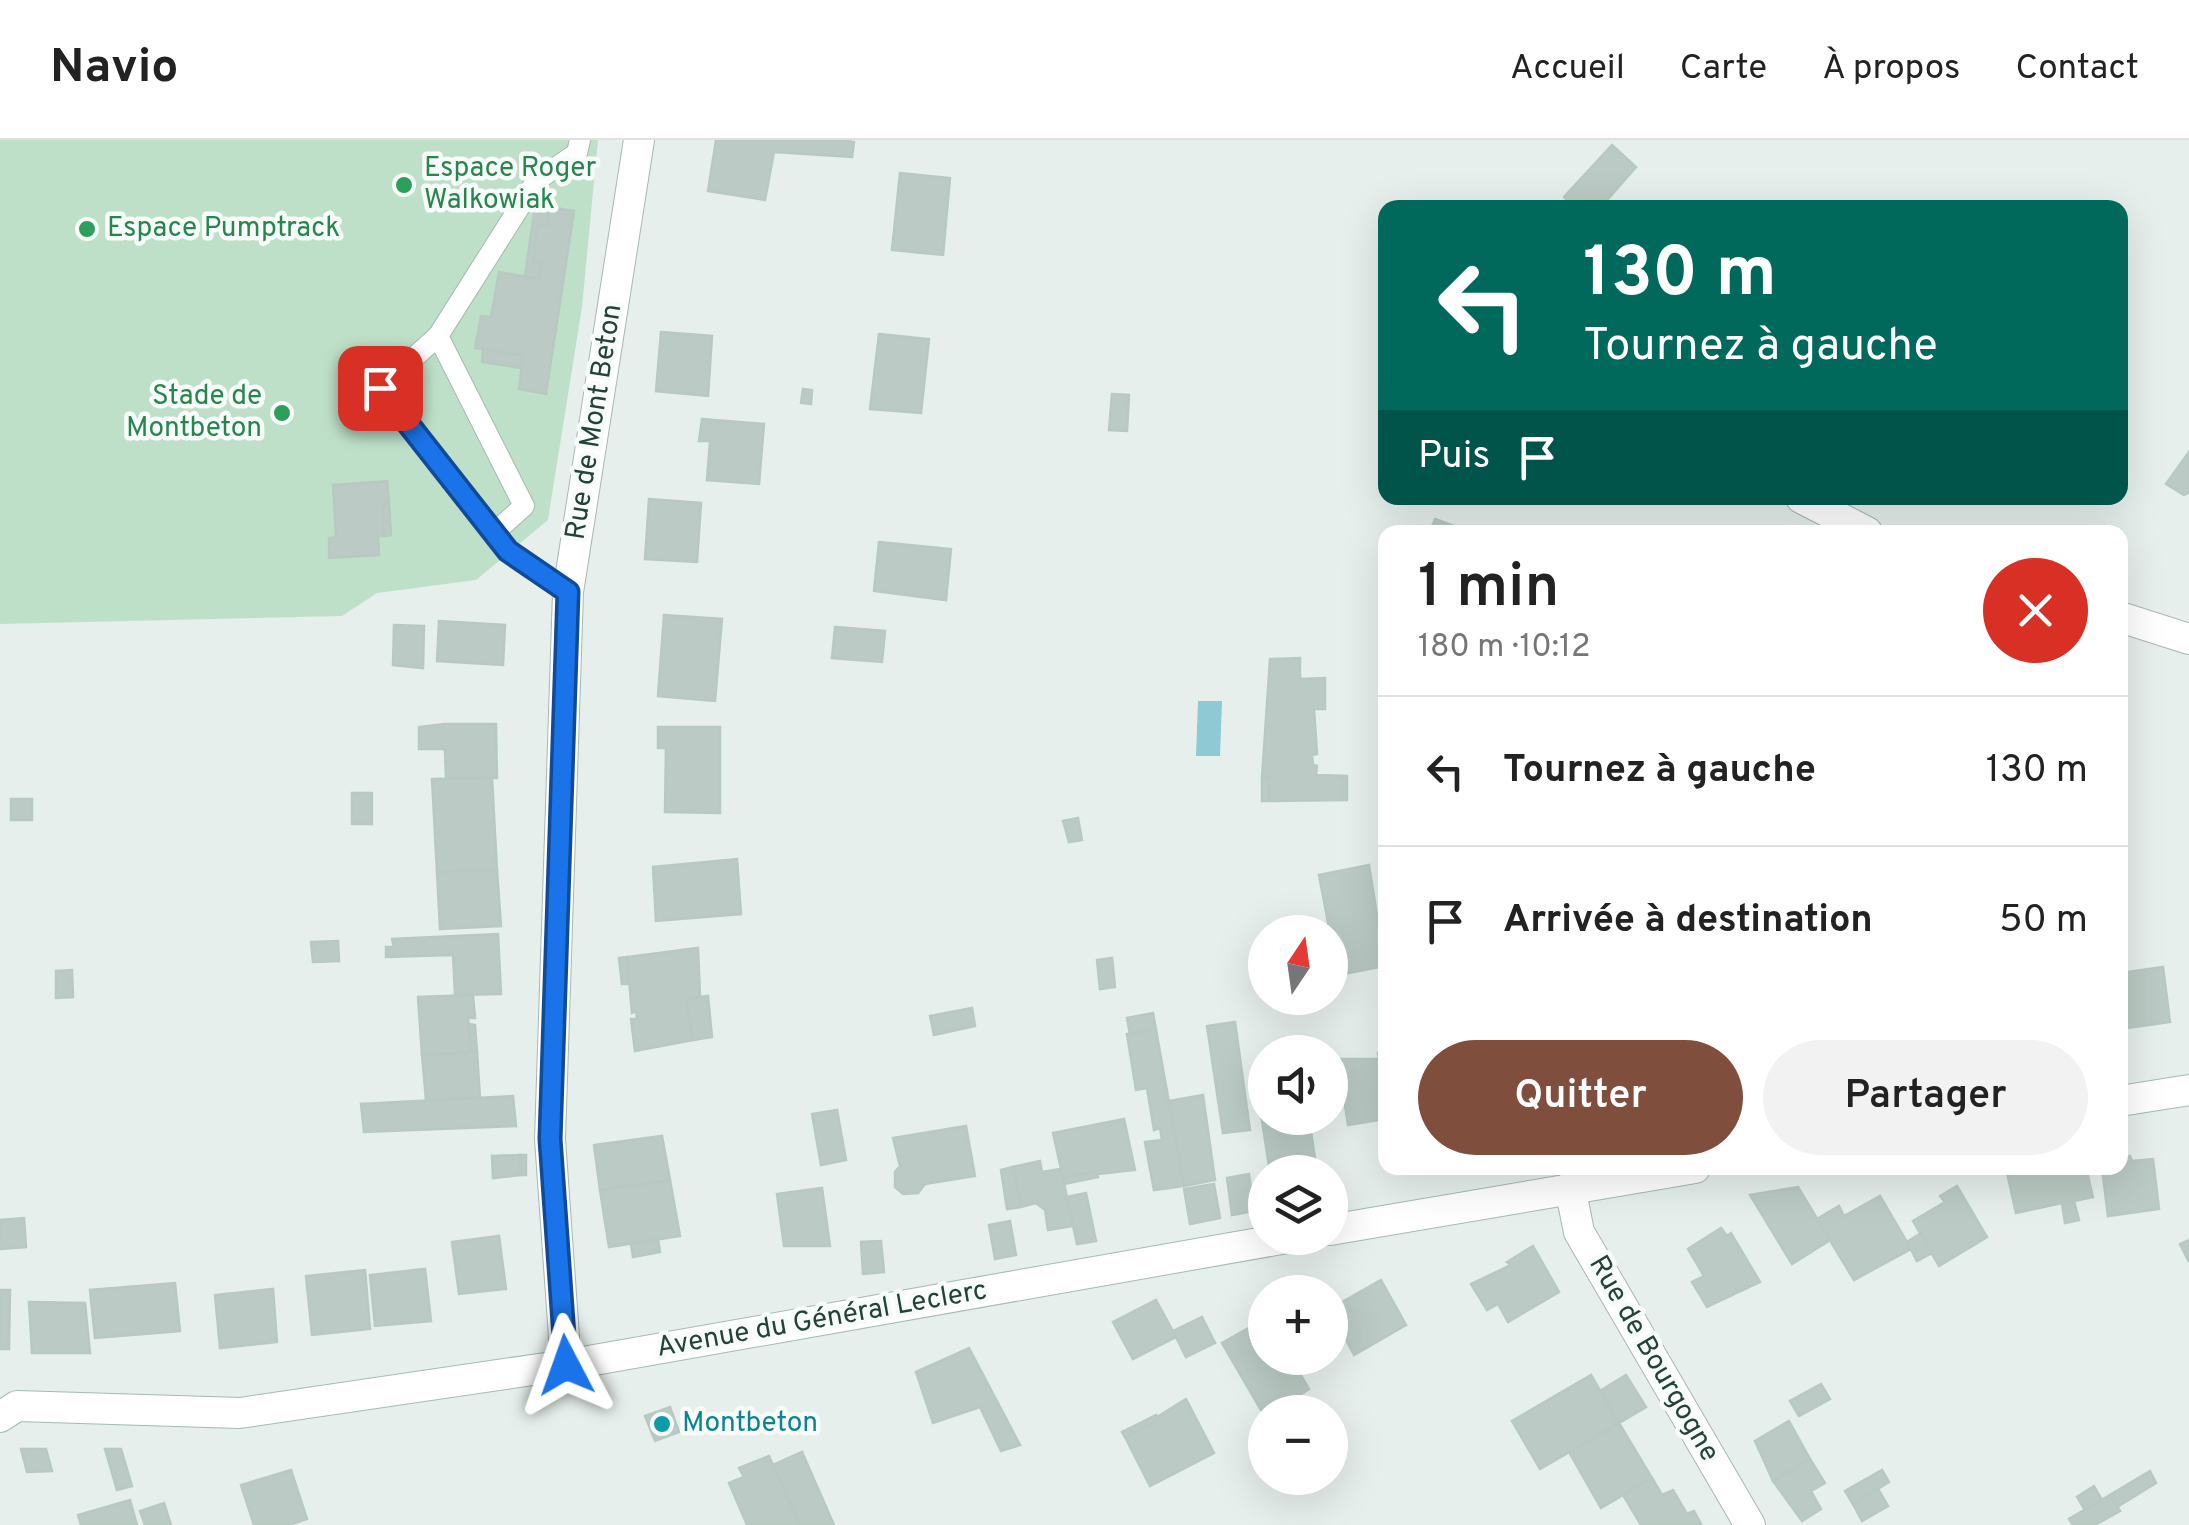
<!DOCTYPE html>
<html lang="fr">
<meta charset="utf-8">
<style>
:root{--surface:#fff;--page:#f2f2f2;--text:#222;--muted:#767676;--line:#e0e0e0;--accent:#804e3d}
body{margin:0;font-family:Overpass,sans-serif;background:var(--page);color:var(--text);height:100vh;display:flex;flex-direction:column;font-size:38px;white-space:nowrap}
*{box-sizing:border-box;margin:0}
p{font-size:32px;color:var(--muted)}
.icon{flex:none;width:55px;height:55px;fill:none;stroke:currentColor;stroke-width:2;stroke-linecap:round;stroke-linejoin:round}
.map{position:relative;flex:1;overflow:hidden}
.sheet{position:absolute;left:1378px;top:385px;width:750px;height:650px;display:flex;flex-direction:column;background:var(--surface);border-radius:20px;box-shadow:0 10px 40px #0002}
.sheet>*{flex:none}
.banner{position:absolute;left:1378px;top:60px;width:750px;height:305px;border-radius:20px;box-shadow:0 10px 40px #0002;background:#00695c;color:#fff;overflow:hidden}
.needle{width:65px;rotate:13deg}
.fabs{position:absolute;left:1248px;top:775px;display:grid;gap:20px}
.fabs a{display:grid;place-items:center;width:100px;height:100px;border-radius:50%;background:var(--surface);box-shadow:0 10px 40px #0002;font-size:50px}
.pin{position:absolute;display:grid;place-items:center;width:85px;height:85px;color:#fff;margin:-42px;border-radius:20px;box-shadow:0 5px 15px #0006}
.me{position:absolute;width:110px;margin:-55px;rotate:356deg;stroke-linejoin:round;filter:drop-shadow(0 0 8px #0008)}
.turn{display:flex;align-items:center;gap:35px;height:210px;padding:0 40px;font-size:45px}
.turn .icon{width:130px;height:130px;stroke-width:2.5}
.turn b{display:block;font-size:70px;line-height:85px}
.then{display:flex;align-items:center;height:95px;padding:0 40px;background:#0003;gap:20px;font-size:38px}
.round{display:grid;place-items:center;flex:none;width:105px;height:105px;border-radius:52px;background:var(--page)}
.head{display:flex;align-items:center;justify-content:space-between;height:170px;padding:0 40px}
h1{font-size:60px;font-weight:600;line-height:75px}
.button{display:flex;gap:20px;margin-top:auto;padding:20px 40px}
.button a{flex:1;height:115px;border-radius:60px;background:var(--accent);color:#fff;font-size:40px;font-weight:600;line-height:115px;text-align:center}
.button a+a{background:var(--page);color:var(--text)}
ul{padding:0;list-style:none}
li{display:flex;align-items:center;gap:30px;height:150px;padding:0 40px;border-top:2px solid var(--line)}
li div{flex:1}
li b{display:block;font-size:38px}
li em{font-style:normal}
header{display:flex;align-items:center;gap:60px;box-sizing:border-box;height:140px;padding:0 50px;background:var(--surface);border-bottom:2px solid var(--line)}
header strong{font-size:48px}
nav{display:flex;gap:55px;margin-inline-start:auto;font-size:35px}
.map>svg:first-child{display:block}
.green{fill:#bfe0c8}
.water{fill:#8ec9d4}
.building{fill:#bbcac4;stroke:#b8c9c2;stroke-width:2.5}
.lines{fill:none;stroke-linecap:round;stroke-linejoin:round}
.service-casing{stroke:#a8b8b2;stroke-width:22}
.minor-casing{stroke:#a8b8b2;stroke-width:32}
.secondary-casing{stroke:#a4bbb3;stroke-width:32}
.service{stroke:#fff;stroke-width:20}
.minor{stroke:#fff;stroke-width:30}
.secondary{stroke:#fff;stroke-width:30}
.route-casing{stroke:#114b97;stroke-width:25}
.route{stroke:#1a73e8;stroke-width:18}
.leisure-dot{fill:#2e9e5b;stroke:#f7fbf9;stroke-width:4}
.culture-dot{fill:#0f9aa8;stroke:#f7fbf9;stroke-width:4}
.labels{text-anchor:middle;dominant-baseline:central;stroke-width:9;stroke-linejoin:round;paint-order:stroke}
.leisure-label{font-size:28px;fill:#27864d;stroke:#f7fbf9;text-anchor:start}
.street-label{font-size:28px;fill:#24423a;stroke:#f7fbf9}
.culture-label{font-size:28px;fill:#0d838f;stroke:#f7fbf9;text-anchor:start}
</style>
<header>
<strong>Navio</strong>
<nav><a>Accueil</a><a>Carte</a><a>À propos</a><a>Contact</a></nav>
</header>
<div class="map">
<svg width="2189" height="1385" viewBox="0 0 2189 1385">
<rect width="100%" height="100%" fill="#e6efeb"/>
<polygon class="green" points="0,0 598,0 582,167 548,380 476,440 377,453 342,476 0,484"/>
<polygon class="water" points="1198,561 1222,561 1220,616 1196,616"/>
<g class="building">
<polygon points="716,0 840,0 854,2 852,17 774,12 765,60 708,51"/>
<polygon points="1612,5 1636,27 1600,68 1575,68 1564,57"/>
<polygon points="900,33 950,38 943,115 892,110"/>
<polygon points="535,66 550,67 547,86 538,85 533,121 542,123 539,139 525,136"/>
<polygon points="550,67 574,71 546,254 519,249 523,216 475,208 481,176 491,177 499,132 539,139 542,123 533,121 538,85 547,86"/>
<polygon points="661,192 712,196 708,256 656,251"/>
<polygon points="879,194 929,199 921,273 870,269"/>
<polygon points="483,209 523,216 521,228 482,222"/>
<polygon points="803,249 812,250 811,264 801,263"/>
<polygon points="1112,254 1129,255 1127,291 1109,290"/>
<polygon points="702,279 764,284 759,344 707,340 710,301 699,301"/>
<polygon points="2189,312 2189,352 2184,355 2166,344"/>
<polygon points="387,341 389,362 383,364 384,396 378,396 379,415 329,418 329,398 336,397 333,345"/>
<polygon points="649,359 701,363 697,422 645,419"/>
<polygon points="389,362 391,395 384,396 383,364"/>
<polygon points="1435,379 1470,392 1430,392"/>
<polygon points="879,402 951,409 946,460 874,451"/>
<polygon points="664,475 722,479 715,561 658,556"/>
<polygon points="439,481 505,485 503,525 437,521"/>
<polygon points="394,485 424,486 423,528 393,525"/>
<polygon points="835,487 885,491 882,522 832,518"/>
<polygon points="1300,518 1300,539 1325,538 1325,569 1314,569 1317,614 1312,615 1313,625 1317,626 1316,635 1347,636 1347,660 1269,661 1269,637 1262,638 1270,519"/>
<polygon points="445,584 496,584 497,638 446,638 445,609 419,609 419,587"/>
<polygon points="658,587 720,587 720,673 665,672 666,608 658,608"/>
<polygon points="1269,637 1269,661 1262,661 1262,638"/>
<polygon points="492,638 497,730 437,732 432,639"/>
<rect x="352" y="653" width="20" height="31"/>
<rect x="11" y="659" width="21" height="21"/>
<polygon points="1078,678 1082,700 1069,702 1063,681"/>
<polygon points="737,719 741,774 656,781 653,727"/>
<polygon points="1369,725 1385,826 1338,835 1319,735"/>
<polygon points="497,730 501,786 440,789 437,732"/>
<polygon points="498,794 501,854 455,855 453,815 386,817 386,807 394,807 392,799"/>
<polygon points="338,801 339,821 313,822 311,802"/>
<polygon points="698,808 700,857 686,859 693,900 635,911 631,879 637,879 636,871 632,873 627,817"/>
<polygon points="627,817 629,844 622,844 619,818"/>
<polygon points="1112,818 1115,847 1100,849 1097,820"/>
<polygon points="2163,827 2170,882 2120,889 2120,833"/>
<polygon points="72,830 73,857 56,858 56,831"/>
<polygon points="473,855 475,878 468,878 471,912 422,915 418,857"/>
<polygon points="708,856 712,897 693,900 686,859"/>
<polygon points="972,868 975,886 934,895 930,876"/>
<polygon points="1153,873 1156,890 1130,894 1127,878"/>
<polygon points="1235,882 1250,990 1223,993 1207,886"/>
<polygon points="469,884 475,885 477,912 471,912"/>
<polygon points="1156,890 1184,1046 1154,1050 1145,1002 1162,1000 1160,988 1154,990 1147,948 1136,950 1127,894"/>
<polygon points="477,912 480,958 426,960 422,915"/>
<polygon points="1385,912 1385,979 1348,985 1338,919 1379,919 1378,913"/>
<polygon points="1265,935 1265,978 1274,978 1275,985 1263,987 1255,936"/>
<polygon points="1203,955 1215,1040 1184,1046 1169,961"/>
<polygon points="513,956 516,986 364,992 361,964"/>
<polygon points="837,970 846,1020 821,1025 812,974"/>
<polygon points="1309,978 1316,1025 1270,1032 1263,987"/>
<polygon points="1124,979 1135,1030 1063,1038 1053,993"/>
<polygon points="966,986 975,1036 925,1044 918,1053 903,1054 895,1047 895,1032 900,1026 893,998"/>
<polygon points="662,996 670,1040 600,1050 594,1005"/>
<polygon points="520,1015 521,1035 493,1038 492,1016"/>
<polygon points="520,1015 526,1015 526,1035 521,1035"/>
<polygon points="2130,1016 2132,1021 2153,1019 2159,1069 2108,1076 2102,1028 2120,1028 2120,1017"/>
<polygon points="1040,1021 1042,1032 1061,1029 1073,1086 1048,1090 1045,1070 1036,1063 1021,1067 1013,1027"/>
<polygon points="1013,1027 1021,1067 1007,1069 1001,1030"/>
<polygon points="2006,1028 2086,1028 2093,1057 2074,1061 2079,1080 2065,1083 2062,1063 2016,1073"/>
<polygon points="1096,1031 1098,1037 1064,1044 1063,1038"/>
<polygon points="1249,1034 1254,1071 1232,1075 1227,1038"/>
<polygon points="670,1040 680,1096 609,1107 600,1050"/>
<polygon points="1214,1044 1220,1078 1190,1084 1184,1049"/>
<polygon points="1957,1046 1987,1097 1939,1126 1913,1081 1945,1062 1940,1056"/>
<polygon points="1798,1047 1830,1100 1792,1124 1750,1055"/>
<polygon points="822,1048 830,1106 784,1106 777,1054"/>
<polygon points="1086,1053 1096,1101 1077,1104 1067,1057"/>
<polygon points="1880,1056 1911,1109 1854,1140 1817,1079 1839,1066 1844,1076"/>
<polygon points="24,1078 26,1107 0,1109 0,1080"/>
<polygon points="1010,1081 1016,1115 995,1119 989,1085"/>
<polygon points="1721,1088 1727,1096 1731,1093 1760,1142 1707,1167 1692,1142 1704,1136 1688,1109"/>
<polygon points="1921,1093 1932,1113 1917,1121 1907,1102"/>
<polygon points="499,1096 506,1149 459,1154 452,1102"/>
<polygon points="658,1099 660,1112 633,1117 631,1104"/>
<polygon points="2189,1100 2189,1122 2180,1104"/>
<polygon points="881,1101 884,1132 863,1134 861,1102"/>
<polygon points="1533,1106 1559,1152 1508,1182 1498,1164 1487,1170 1471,1144 1511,1125 1507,1122"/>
<polygon points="425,1129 431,1181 375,1186 370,1135"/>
<polygon points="365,1130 370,1189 312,1195 306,1136"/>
<polygon points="1381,1140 1406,1185 1354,1215 1330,1169"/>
<polygon points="175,1143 180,1191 95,1198 90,1150"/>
<polygon points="273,1149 277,1202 220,1208 215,1155"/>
<polygon points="0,1150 10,1150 9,1209 0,1209"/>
<polygon points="1156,1160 1176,1197 1133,1219 1113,1182"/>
<polygon points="29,1162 85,1163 90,1213 32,1213"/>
<polygon points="1202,1177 1215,1203 1186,1217 1173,1191"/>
<polygon points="1265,1179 1265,1218 1314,1218 1296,1227 1309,1249 1290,1261 1279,1242 1286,1258 1261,1270 1222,1203"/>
<polygon points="969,1208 1020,1305 1001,1311 980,1267 933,1283 916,1232"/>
<polygon points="1591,1235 1619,1283 1540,1329 1512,1281"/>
<polygon points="1626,1235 1646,1267 1619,1283 1600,1251"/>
<polygon points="1821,1244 1830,1259 1799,1276 1790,1261"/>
<polygon points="1186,1259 1214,1313 1150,1346 1125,1297"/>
<polygon points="670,1267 679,1292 655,1301 645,1276"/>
<polygon points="1156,1275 1159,1279 1125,1297 1122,1292"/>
<polygon points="1789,1281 1810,1319 1773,1341 1755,1301"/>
<polygon points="1619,1283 1652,1338 1601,1368 1569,1312"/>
<polygon points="21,1309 46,1309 52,1331 27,1332"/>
<polygon points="105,1309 121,1309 132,1346 117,1350"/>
<polygon points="802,1312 834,1385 800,1385 773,1325"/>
<polygon points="769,1316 773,1325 800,1385 747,1385 729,1343 744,1337 739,1328"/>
<polygon points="1810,1319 1825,1343 1811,1351 1821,1369 1802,1381 1773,1341"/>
<polygon points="291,1330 307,1379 289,1385 254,1385 241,1345"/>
<polygon points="1882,1330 1889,1342 1853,1364 1845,1351"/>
<polygon points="2150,1331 2156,1343 2117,1367 2110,1355"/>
<polygon points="1652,1338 1662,1355 1673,1350 1687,1374 1694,1371 1701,1384 1641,1385 1623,1355"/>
<polygon points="2094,1346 2102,1360 2085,1370 2077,1357"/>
<polygon points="1878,1349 1888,1366 1862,1381 1853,1364"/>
<polygon points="2110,1355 2120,1371 2095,1385 2073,1385 2069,1379"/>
<polygon points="130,1360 137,1385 81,1385 78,1375"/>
<polygon points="164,1363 171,1385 145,1385 140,1371"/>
</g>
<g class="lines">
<g class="service-casing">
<g id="service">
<polyline points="438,196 380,248 509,411 568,452"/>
<polyline points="494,393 524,366 438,196 536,41 577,13 580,0"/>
</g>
</g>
<g class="minor-casing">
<g id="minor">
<polyline points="1801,358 1867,392"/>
<polyline points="2120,477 2189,499"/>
<polyline points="1570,1047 1579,1092 1750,1385"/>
<polyline points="566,1225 550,999 568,452 639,0"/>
</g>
</g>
<g class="secondary-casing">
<g id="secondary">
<polyline points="2120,961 2189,950"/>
<polyline points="1330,1090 1695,1028"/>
<polyline points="0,1277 17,1266 240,1273 566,1225 1287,1098"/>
</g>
</g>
<use href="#service" class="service"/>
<use href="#minor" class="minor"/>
<use href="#secondary" class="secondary"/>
</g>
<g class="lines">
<g class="route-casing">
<polyline id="route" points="380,248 508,411 568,452 550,999 566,1225"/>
</g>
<use href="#route" class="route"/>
</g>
<g class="leisure-dot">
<circle cx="404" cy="45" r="10"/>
<circle cx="87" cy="89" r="10"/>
<circle cx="282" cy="273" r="10"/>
</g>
<circle class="culture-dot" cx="662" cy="1284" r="10"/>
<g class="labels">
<g class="leisure-label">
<text x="424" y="29">Espace Roger<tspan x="424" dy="32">Walkowiak</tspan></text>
<text x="107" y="89">Espace Pumptrack</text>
<text x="262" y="257" text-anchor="end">Stade de<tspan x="262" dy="32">Montbeton</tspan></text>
</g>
<g class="street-label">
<text transform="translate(595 282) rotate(-81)">Rue de Mont Beton</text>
<text transform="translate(822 1180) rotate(-10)">Avenue du Général Leclerc</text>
<text transform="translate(1653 1219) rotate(60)">Rue de Bourgogne</text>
</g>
<g class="culture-label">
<text x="682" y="1284">Montbeton</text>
</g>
</g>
</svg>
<div class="fabs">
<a><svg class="needle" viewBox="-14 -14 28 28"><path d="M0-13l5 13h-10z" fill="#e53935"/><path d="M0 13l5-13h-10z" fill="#767676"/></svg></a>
<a><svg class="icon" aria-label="sound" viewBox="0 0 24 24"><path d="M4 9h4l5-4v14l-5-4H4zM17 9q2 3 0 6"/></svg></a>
<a><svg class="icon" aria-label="layers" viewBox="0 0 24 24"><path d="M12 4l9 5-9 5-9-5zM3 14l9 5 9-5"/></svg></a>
<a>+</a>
<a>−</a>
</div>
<div class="pin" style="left:380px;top:248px;background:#d93025"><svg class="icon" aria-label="arrive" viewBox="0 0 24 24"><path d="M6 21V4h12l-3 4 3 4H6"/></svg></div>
<svg class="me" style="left:566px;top:1225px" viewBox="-20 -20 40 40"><path d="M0-17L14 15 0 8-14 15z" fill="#1a73e8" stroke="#fff" stroke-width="4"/></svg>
<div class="banner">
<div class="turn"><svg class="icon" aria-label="left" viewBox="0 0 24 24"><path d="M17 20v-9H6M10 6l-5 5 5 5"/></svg><div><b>130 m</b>Tournez à gauche</div></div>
<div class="then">Puis<svg class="icon" aria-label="arrive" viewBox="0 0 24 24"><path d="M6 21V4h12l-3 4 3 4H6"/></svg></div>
</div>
<section class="sheet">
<div class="head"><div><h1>1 min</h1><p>180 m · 10:12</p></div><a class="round" style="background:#d93025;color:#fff"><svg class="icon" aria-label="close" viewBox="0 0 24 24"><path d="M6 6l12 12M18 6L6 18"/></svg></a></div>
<ul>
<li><svg class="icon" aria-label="left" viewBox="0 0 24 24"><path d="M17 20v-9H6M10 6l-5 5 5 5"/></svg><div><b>Tournez à gauche</b></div><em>130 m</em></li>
<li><svg class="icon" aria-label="arrive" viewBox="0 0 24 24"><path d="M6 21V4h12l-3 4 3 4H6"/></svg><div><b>Arrivée à destination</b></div><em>50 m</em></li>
</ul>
<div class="button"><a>Quitter</a><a>Partager</a></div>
</section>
</div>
